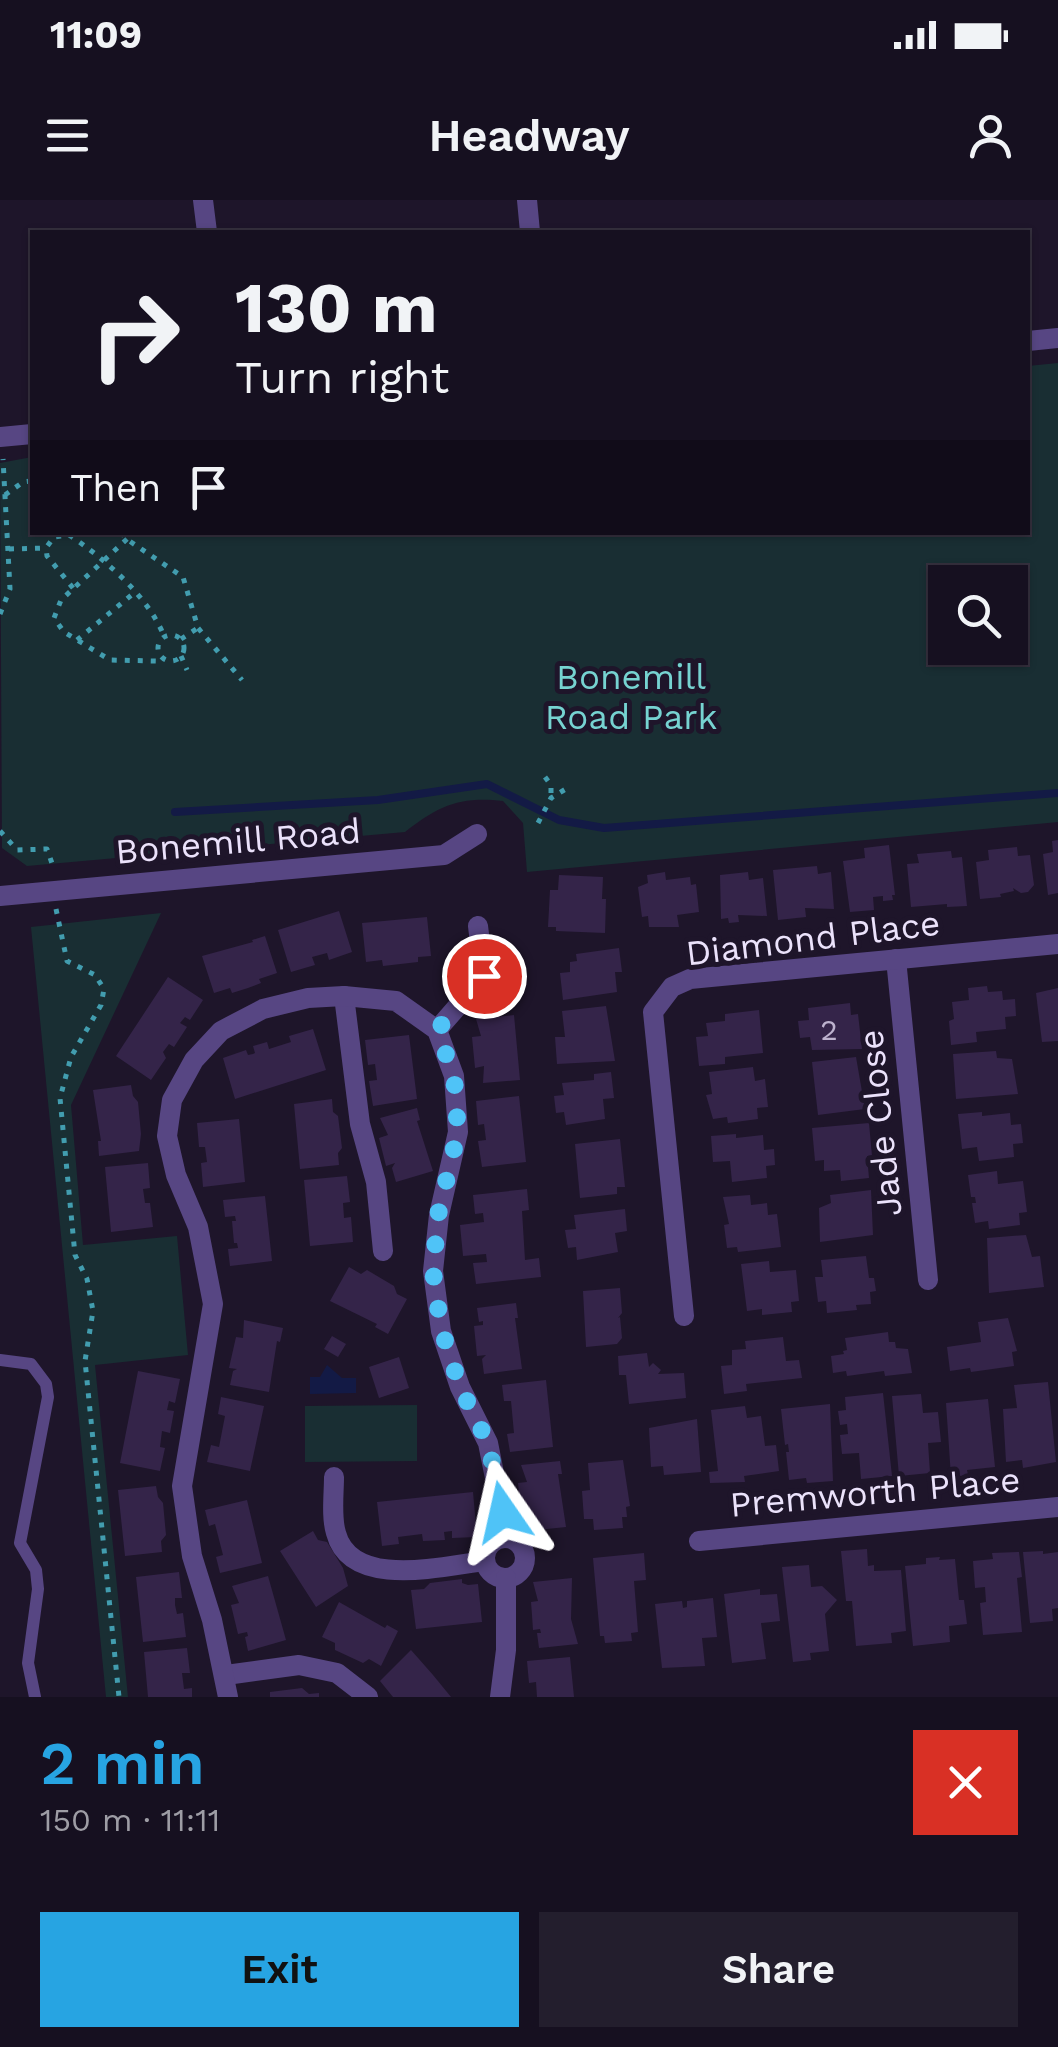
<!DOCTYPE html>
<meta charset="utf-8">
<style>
:root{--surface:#161020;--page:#231e2d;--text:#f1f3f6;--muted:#9e9da5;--line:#35303e;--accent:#27a4e2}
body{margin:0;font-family:"Work Sans",sans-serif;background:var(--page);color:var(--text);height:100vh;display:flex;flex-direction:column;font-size:38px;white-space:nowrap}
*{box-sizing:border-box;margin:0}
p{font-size:32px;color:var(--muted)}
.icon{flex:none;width:55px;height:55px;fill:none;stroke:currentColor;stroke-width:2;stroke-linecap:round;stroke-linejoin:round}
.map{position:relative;height:1497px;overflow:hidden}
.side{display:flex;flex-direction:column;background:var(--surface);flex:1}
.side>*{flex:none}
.guide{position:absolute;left:30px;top:30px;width:1000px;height:305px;border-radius:0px;box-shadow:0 2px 8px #0004,0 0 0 2px var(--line);background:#161020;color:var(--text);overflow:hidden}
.buttons{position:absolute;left:928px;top:365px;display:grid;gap:20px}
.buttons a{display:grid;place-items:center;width:100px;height:100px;border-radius:0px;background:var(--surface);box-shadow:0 2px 8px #0004,0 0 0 2px var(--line);font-size:50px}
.pin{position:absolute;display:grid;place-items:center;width:85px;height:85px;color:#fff;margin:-42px;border:5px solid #fff;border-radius:50%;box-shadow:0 2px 10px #0007}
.me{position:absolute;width:110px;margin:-55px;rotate:349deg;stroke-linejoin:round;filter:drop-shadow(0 0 8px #0008)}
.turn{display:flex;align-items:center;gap:35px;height:210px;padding:0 40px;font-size:45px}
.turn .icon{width:130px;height:130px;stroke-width:2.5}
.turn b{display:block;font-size:70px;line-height:85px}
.then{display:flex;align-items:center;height:95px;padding:0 40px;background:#0003;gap:20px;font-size:38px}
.round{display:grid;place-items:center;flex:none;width:105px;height:105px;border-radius:0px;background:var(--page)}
.headline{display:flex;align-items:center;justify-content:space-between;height:170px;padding:0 40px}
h1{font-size:60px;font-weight:600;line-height:75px;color:var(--accent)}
.cta{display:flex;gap:20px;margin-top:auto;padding:20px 40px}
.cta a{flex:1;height:115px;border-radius:0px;background:var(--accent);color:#111;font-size:40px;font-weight:600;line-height:115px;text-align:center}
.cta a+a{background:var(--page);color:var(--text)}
.status{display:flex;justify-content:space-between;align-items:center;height:70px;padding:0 50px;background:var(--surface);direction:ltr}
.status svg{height:28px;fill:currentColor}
header{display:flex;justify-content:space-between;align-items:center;height:130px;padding:0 40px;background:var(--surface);font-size:45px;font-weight:600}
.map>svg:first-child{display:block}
.green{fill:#192e33;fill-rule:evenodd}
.water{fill:#131a45}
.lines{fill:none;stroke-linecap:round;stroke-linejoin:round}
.stream{stroke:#131a45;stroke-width:8}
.building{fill:#342449}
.path{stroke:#429daf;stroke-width:5;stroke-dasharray:5 8;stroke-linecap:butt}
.service{stroke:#574683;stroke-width:12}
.minor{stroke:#574683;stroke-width:20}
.route{stroke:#4fc3f7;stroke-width:18;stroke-dasharray:0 32.4}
.labels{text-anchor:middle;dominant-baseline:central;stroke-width:10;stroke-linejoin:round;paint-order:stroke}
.number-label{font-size:30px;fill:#bdb2ce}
.park-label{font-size:35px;fill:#76d3d1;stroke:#1e152a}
.street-label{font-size:35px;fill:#ebe2fb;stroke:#1e152a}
</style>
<div class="status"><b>11:09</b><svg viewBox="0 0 49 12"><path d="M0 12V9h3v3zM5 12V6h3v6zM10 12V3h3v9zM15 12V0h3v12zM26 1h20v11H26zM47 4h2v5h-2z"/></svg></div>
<header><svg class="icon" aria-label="menu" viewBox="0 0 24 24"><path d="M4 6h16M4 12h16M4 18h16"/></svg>Headway<svg class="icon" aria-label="person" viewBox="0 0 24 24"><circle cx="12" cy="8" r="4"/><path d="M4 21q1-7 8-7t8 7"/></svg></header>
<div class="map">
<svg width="1058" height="1497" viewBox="0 0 1058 1497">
<rect width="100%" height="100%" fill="#1e152a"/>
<g class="green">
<path d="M1058 163V622L527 672 523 623 503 601C460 596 438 606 405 632L27 666 2 648 0 263 32 257V332H1028V166ZM1010 382V448H945V382Z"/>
<polygon points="161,713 71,905 83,1045 177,1036 188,1155 95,1165 128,1497 106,1497 31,727"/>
<polygon points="417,1205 417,1261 305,1262 305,1206"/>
</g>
<polygon class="water" points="327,1165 342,1178 356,1178 356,1193 310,1194 310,1177 320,1177"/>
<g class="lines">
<polyline class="stream" points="175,612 378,600 487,584 559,620 604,628 1058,593"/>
</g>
<g class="building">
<polygon points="1058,640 1058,693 1048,695 1043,654 1053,652 1052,641"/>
<polygon points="889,645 895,695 892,695 893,700 883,701 883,696 873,697 874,710 850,712 843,661 865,658 864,648"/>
<polygon points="1017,647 1018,656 1030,655 1034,685 1028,692 1021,693 1013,688 1014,691 1000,694 1001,697 980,699 976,662 989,660 988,650"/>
<polygon points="951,651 952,658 962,657 967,706 947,707 947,704 911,707 907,664 919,663 917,654"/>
<polygon points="817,666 818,674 831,672 834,709 805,708 806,717 778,720 773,670"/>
<polygon points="665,672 666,680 690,677 691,685 696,684 699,712 677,715 679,727 649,727 648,716 642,717 638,687 648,683 647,675"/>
<polygon points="748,672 749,680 763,678 767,716 738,715 739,722 729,723 728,718 721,719 720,675"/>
<polygon points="559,675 603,677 602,699 606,699 605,733 556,731 556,727 548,727 550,690 558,690"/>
<polygon points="339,711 352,752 329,760 327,753 312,757 315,765 291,772 278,730"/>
<polygon points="427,717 431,756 418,757 418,762 383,766 382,760 366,762 362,723"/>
<polygon points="265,736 277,773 259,779 261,783 248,788 232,793 230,788 214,793 202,756 253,742 252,740"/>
<polygon points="619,748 622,772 615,772 617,792 563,800 560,773 570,772 570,762 577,761 576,754"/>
<polygon points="168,777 203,800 190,820 185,817 180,823 187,827 174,847 169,844 163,852 166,858 151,880 116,856"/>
<polygon points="987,786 988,792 1002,791 1003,800 1015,799 1016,816 1005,817 1006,829 976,832 977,842 951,845 949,821 954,819 952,802 969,800 968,788"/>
<polygon points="1058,788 1058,841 1042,842 1036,793"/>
<polygon points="850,803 851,815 858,814 862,849 812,850 810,837 800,838 798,821 809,820 808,808"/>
<polygon points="606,806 615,861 557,864 555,837 565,837 562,811"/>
<polygon points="759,810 763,853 725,857 725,864 699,866 696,837 708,836 706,823 725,821 725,814"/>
<polygon points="514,815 520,880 483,883 484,866 475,868 472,837 481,836 476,819"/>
<polygon points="313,829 326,870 235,899 223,858 246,850 248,855 253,854 255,853 253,846 267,842 269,849 291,842 289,836"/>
<polygon points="409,835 417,899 373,906 369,881 377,880 375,864 368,865 365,840"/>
<polygon points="996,851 997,858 1012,859 1018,894 956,899 953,854"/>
<polygon points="856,857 865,909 818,915 812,862"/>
<polygon points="753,867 755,881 765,879 768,907 757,908 758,919 728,923 727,917 713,919 706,895 712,894 709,872"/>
<polygon points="611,872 614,898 603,899 605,919 566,925 564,912 556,913 554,896 564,895 562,883 594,880 594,874"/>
<polygon points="131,885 133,896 138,902 141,934 139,951 99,956 98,941 101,941 93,890"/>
<polygon points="519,896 526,962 482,967 478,941 486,940 484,924 478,925 476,901"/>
<polygon points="332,899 333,912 338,916 342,948 338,953 339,965 300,969 294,904"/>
<polygon points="417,908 420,920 417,921 433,971 396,982 392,968 395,963 386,966 379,938 388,935 380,918"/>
<polygon points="982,912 982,916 1010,913 1011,925 1021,924 1023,943 1013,944 1014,957 979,961 977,947 962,949 958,914"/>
<polygon points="239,919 245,982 203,987 201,963 207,962 205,947 199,947 197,923"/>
<polygon points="869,923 872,956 867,956 869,978 841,981 840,970 824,971 824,960 815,961 812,928"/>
<polygon points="736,934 736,938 763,935 764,950 774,949 775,965 766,966 767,978 732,982 730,961 713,962 711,936"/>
<polygon points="620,939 625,987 617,987 617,994 580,998 575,944"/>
<polygon points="148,963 150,988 143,989 145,1003 150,1003 153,1027 111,1032 105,967"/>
<polygon points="997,971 998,984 1023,981 1027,1012 1019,1013 1020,1025 989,1029 988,1021 975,1023 972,1003 976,1003 975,997 971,997 968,975"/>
<polygon points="347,976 350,1002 343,1003 344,1018 351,1017 353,1042 310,1046 304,980"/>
<polygon points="527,989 529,1010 522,1011 525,1060 539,1058 541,1077 476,1084 473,1063 487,1062 486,1054 463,1056 460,1025 484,1022 483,1013 475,1014 473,995"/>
<polygon points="871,990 873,1035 820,1042 819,1008 831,1003 830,995"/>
<polygon points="750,995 751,1005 767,1003 768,1015 777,1014 781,1047 738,1052 737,1047 727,1048 724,1025 729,1024 723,997"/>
<polygon points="265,996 272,1061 230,1066 228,1049 238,1048 237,1043 234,1043 232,1021 236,1021 235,1016 225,1017 223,1000"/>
<polygon points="625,1009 627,1031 615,1033 618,1052 577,1060 576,1047 568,1048 565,1030 576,1029 574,1015"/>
<polygon points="1026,1035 1032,1057 1040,1056 1044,1087 989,1093 987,1038"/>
<polygon points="866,1056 869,1078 874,1078 876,1091 870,1092 871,1104 856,1105 857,1110 827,1113 826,1101 818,1102 815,1077 823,1077 821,1060"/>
<polygon points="769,1061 770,1072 796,1070 799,1101 791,1102 792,1112 762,1115 762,1109 747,1111 741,1064"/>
<polygon points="349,1067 361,1074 367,1070 394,1086 397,1094 407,1099 388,1134 375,1127 377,1124 330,1101"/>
<polygon points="620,1088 622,1113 618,1118 620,1117 622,1138 617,1144 586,1147 583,1091"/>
<polygon points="516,1103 518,1118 515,1118 522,1169 484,1174 482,1159 486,1155 477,1156 474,1126 483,1125 483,1121 479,1122 477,1108"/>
<polygon points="1008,1118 1017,1151 1012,1152 1014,1166 971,1172 970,1168 950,1171 947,1147 981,1142 978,1122"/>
<polygon points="244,1120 283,1128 280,1142 277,1141 269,1192 230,1185 233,1171 237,1169 229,1168 236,1137 243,1138"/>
<polygon points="888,1132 889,1142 895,1142 896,1148 908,1149 912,1173 885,1176 884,1171 847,1176 846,1171 833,1173 831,1156 844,1154 843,1151 847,1150 845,1138"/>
<polygon points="332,1136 346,1144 338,1157 324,1149"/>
<polygon points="783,1137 786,1161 799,1160 802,1178 746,1184 747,1191 724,1194 721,1166 732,1165 732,1150 746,1149 745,1141"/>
<polygon points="647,1153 649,1167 653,1163 661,1170 658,1174 684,1173 686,1198 629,1204 626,1175 619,1175 618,1156"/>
<polygon points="399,1157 409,1188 379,1198 369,1167"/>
<polygon points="138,1171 180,1179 175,1203 169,1201 167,1210 174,1211 170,1233 162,1231 160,1247 165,1248 160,1271 120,1263"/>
<polygon points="546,1180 553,1247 510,1252 507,1234 514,1233 511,1201 504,1201 502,1185"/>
<polygon points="1048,1182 1056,1262 1023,1268 1022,1260 1006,1262 1003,1209 1017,1208 1014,1185"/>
<polygon points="883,1193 892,1276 861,1279 859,1253 842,1254 840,1235 848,1234 847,1224 840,1225 838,1211 846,1210 845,1197"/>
<polygon points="921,1194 923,1213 938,1212 941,1242 928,1243 930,1273 899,1276 892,1196"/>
<polygon points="221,1197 264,1206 250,1271 207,1262 211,1245 219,1247 225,1216 218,1214"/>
<polygon points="988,1199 995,1267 967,1270 968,1275 951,1277 946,1203"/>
<polygon points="830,1204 833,1281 807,1283 806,1278 789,1280 786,1252 789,1252 788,1244 785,1245 781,1209"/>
<polygon points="745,1206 747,1218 761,1216 765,1246 776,1245 779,1271 744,1276 745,1282 710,1283 709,1272 718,1271 711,1210"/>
<polygon points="697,1219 701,1272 664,1275 663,1266 651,1267 649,1228"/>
<polygon points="623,1260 630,1306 626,1307 627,1317 622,1317 623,1328 594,1330 593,1319 584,1319 582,1291 590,1290 588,1263"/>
<polygon points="560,1261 562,1274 558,1274 566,1327 528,1331 526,1316 529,1312 521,1313 518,1283 527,1282 521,1265"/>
<polygon points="156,1286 158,1297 163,1303 166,1335 161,1341 162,1352 125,1356 118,1290"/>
<polygon points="473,1292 477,1337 452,1338 452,1331 444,1332 445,1340 423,1341 422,1334 398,1337 399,1344 382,1346 377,1302"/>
<polygon points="247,1300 262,1363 220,1373 216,1357 223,1355 215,1324 209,1326 205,1310"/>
<polygon points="313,1331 318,1340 327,1342 343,1368 348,1386 316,1407 280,1351"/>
<polygon points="867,1349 868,1366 874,1365 874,1371 901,1370 906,1431 891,1433 892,1443 856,1446 852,1401 846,1401 841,1351"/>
<polygon points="1043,1351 1043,1354 1058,1352 1058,1408 1052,1409 1053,1421 1030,1423 1023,1352"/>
<polygon points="1019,1352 1022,1377 1017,1378 1022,1432 983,1435 980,1403 986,1402 985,1387 975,1388 973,1361 993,1359 992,1353"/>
<polygon points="644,1353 646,1380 634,1381 638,1432 631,1433 632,1441 605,1443 604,1436 600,1436 593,1358"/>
<polygon points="940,1357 939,1360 955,1359 959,1400 964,1400 967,1424 949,1426 950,1442 913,1446 905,1366 926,1364 926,1358"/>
<polygon points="809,1365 811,1387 822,1386 837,1400 825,1414 829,1451 810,1453 811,1460 793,1462 782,1367"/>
<polygon points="179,1372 182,1398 175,1398 175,1405 177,1414 183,1413 186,1437 143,1442 136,1377"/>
<polygon points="268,1376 286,1440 248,1451 245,1437 248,1436 247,1432 238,1434 231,1405 239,1403 232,1386"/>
<polygon points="572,1378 571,1419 578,1444 539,1448 537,1433 541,1433 540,1429 533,1430 532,1415 531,1402 538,1401 533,1382"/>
<polygon points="462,1379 462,1383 468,1385 478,1384 482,1422 416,1429 411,1390 424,1389 430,1383"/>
<polygon points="760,1389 760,1395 777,1394 780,1421 761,1423 766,1459 732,1463 724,1394"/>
<polygon points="713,1398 717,1437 702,1438 705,1466 662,1468 655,1404 682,1401 683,1408 687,1407 687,1401"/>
<polygon points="339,1402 385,1428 387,1425 398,1431 381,1466 369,1459 363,1463 335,1450 335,1443 322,1437"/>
<polygon points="187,1448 190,1473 182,1473 184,1489 192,1488 192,1497 148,1497 144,1452"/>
<polygon points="411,1450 433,1475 451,1497 393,1497 380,1481"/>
<polygon points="570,1457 574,1497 537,1497 536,1482 529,1483 527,1461"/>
<polygon points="302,1488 309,1494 319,1493 319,1497 270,1497 270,1492"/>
</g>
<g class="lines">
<g class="path">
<polyline points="5,295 23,282 32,281"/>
<polyline points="122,332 125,338 183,377 198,428 242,480"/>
<polyline points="127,339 61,400 54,418 64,432 110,460 156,461 162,458"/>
<polyline points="9,349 46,348"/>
<path d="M73 388 47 356 46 348 54 337 69 335C104 358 148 396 164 436"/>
<polyline points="0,414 10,389 3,259"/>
<circle cx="171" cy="448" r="13"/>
<polyline points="181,439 198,428"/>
<polyline points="77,440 134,393"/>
<polyline points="181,456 187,470"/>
<polyline points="545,577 551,585 551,598"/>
<polyline points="538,623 551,598 569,587"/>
<polyline points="0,631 17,650 47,649 54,669"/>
<polyline points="56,709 67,761 95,775 104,789 101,805 71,857 60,898 75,1055 87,1079 93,1111 85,1161 119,1497"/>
</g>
<polyline class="service" points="0,1160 31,1164 46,1184 48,1197 20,1343 36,1370 38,1389 28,1463 35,1497"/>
<g class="minor">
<polyline points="203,0 207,32"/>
<polyline points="527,0 530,32"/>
<polyline points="1028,141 1058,138"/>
<polyline points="0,237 32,234"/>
<polyline points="0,696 444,655 477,634"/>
<polyline points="896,759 928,1080"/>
<polyline points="344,796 360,924 376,982 383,1051"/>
<polyline points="437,830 484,776 478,726"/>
<polyline points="684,1116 653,812 672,787 690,779 1058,744"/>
<path d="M334 1277C334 1294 331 1317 336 1333 351 1390 443 1366 485 1361"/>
<circle cx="505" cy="1358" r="20"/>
<polyline points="699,1341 1058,1307"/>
<polyline points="226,1475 299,1465 337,1473 368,1497"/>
<polyline points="228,1497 212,1420 192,1356 182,1286 213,1104 198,1027 176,975 167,936 172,900 194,860 221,831 263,809 308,798 344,796 396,801 437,830 454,876 458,932 439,1015 433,1071 441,1131 460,1187 488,1243 507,1338"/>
<polyline points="500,1497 506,1450 506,1378"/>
</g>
</g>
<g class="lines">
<polyline class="route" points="484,776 437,830 454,876 458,932 438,1015 433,1071 437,1101 442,1131 460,1187 488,1243 503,1312"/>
</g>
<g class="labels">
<g class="number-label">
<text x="829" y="829">2</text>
</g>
<g class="park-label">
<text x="631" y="477">Bonemill<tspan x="631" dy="40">Road Park</tspan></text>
</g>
<g class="street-label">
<text transform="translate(238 641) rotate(-5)">Bonemill Road</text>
<text transform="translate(813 738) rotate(-7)">Diamond Place</text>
<text transform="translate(880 923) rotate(-96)">Jade Close</text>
<text transform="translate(875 1292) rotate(-5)">Premworth Place</text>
</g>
</g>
</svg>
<div class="buttons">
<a><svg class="icon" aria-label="search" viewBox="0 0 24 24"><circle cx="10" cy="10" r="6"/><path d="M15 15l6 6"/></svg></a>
</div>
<div class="pin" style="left:484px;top:776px;background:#d93025"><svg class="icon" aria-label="arrive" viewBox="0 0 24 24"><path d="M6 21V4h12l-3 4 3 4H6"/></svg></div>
<svg class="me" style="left:503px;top:1312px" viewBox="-20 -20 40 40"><path d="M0-17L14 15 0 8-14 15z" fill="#4fc3f7" stroke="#fff" stroke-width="4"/></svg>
<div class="guide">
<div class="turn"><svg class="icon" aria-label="right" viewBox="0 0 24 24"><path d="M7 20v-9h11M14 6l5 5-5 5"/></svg><div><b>130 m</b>Turn right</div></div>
<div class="then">Then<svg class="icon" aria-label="arrive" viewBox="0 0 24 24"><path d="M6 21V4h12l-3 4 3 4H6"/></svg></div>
</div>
</div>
<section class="side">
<div class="headline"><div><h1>2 min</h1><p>150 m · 11:11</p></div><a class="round" style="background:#d93025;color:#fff"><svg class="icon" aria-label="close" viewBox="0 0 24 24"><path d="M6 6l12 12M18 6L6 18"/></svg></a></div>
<div class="cta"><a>Exit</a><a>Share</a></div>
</section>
